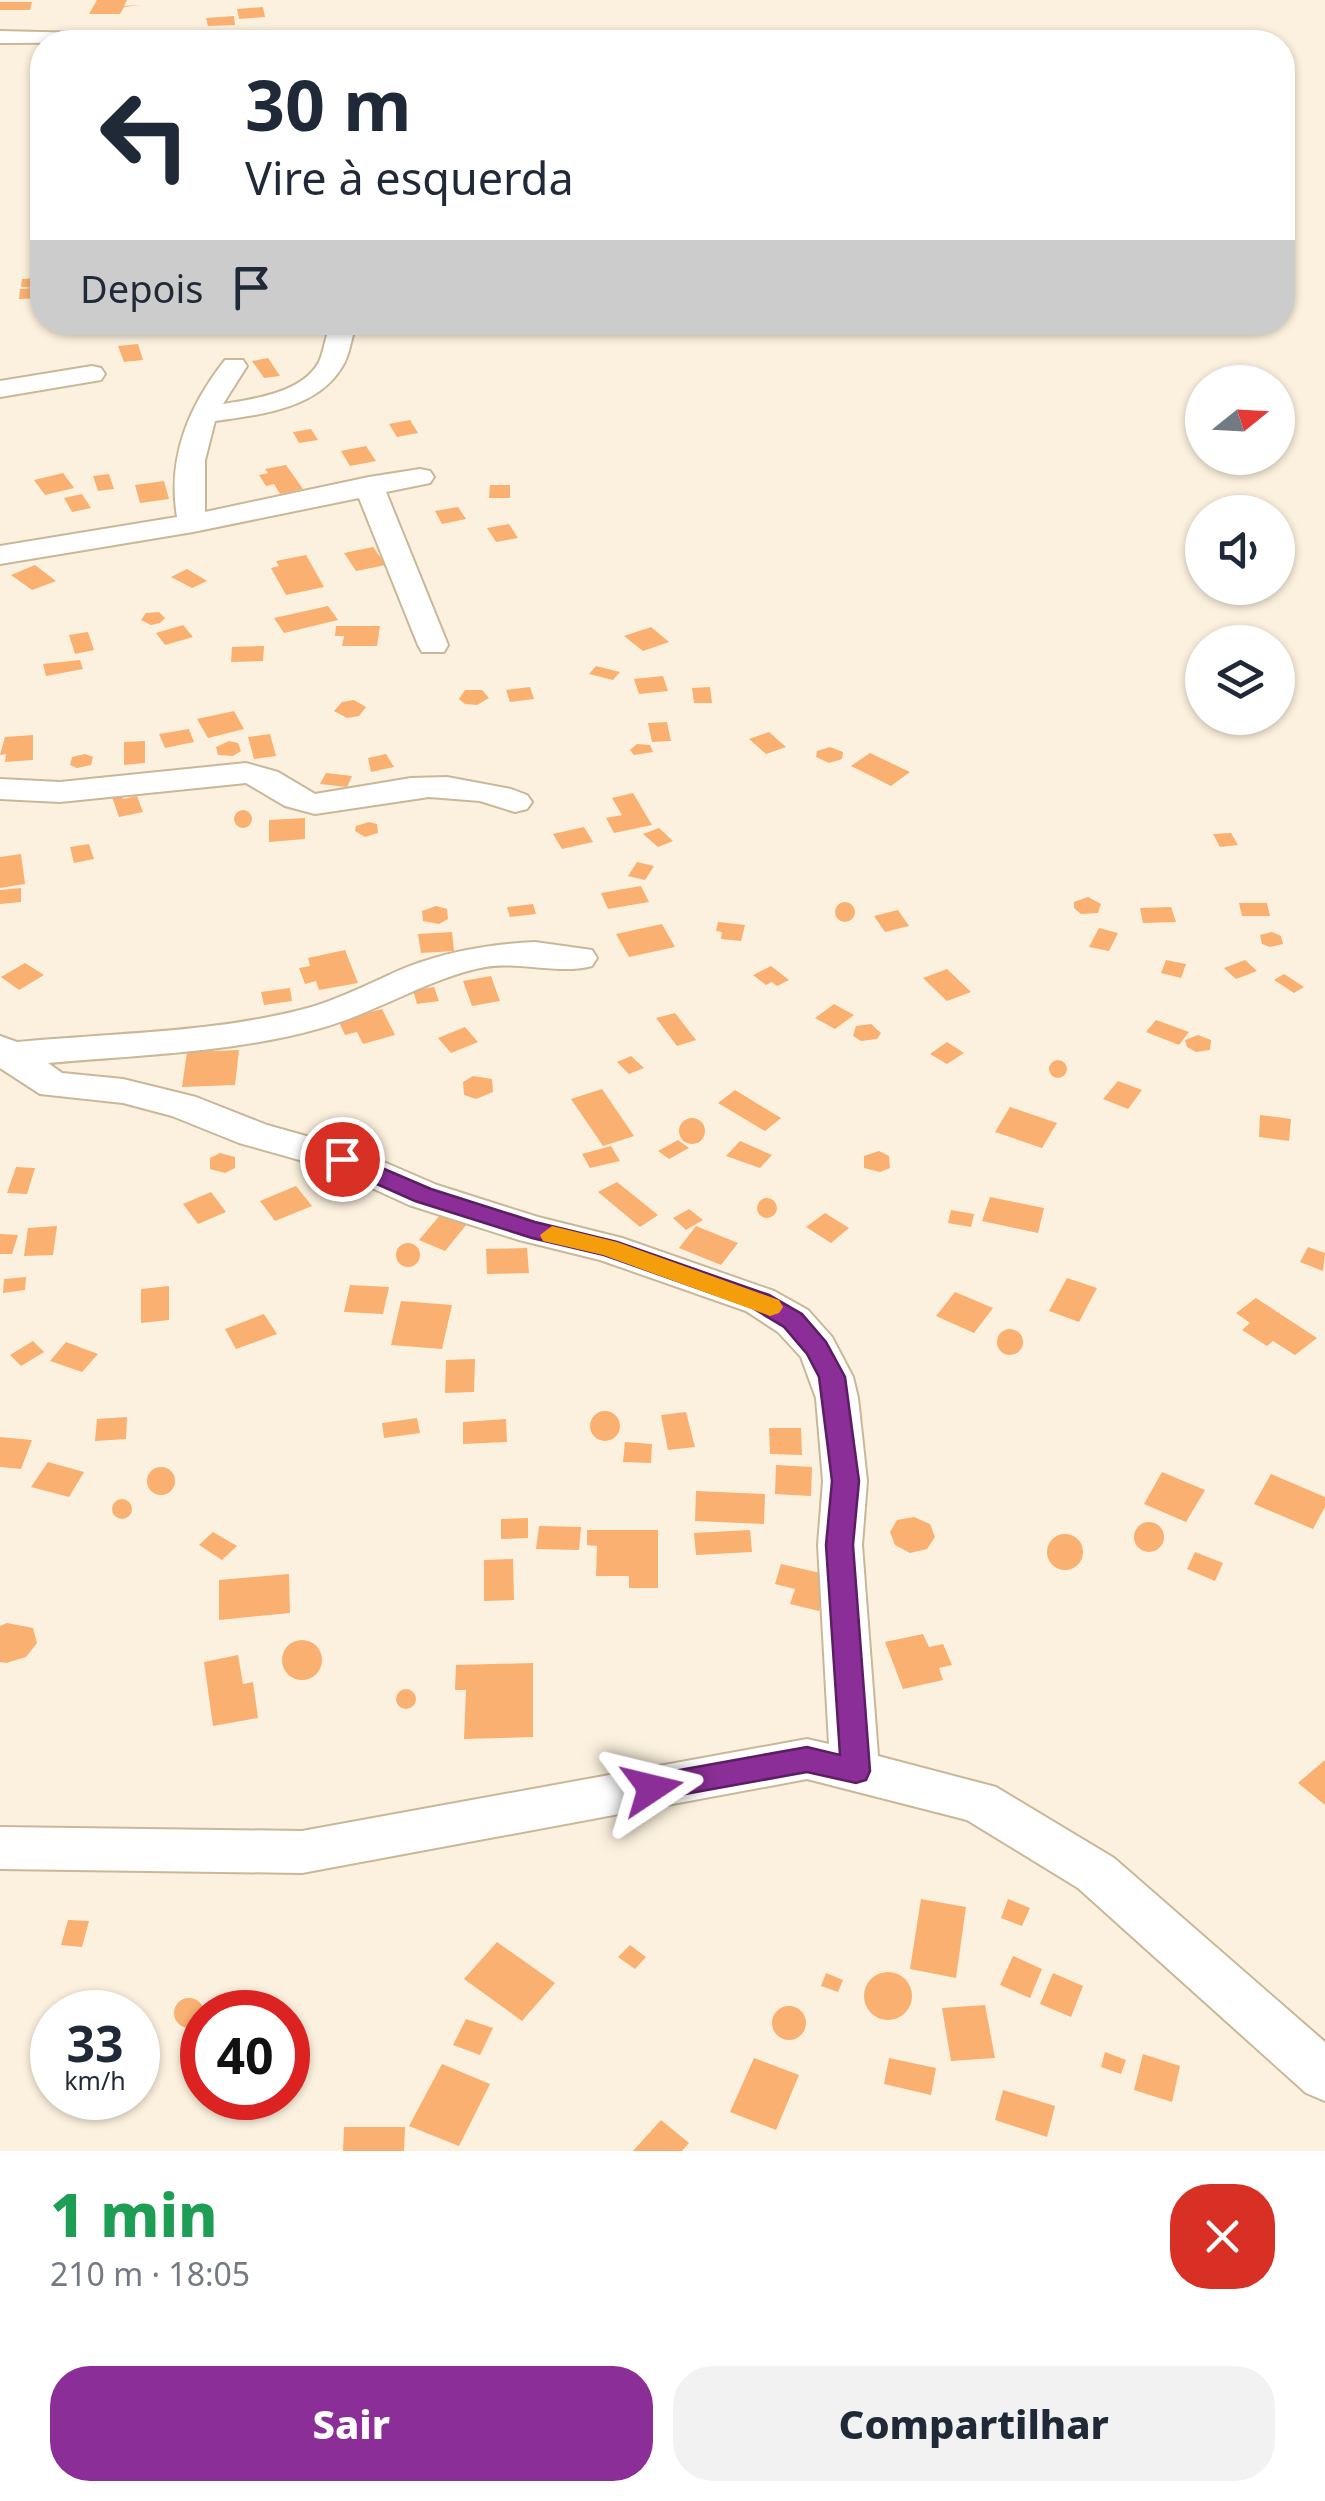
<!DOCTYPE html>
<html lang="pt">
<meta charset="utf-8">
<style>
:root{--surface:#fff;--page:#f2f2f3;--text:#1f2937;--muted:#747a83;--accent:#8c2e97}
body{margin:0;font-family:"Noto Sans",sans-serif;background:var(--page);color:var(--text);height:100vh;display:flex;flex-direction:column;font-size:38px;white-space:nowrap}
*{box-sizing:border-box;margin:0}
p{font-size:32px;color:var(--muted)}
.icon{flex:none;width:55px;height:55px;fill:none;stroke:currentColor;stroke-width:2;stroke-linecap:round;stroke-linejoin:round}
.map{position:relative;height:2151px;overflow:hidden}
.drawer{display:flex;flex-direction:column;background:var(--surface);flex:1}
.drawer>*{flex:none}
.banner{position:absolute;left:30px;top:30px;width:1265px;height:305px;border-radius:40px;box-shadow:0 2px 8px #0004;background:#fff;color:var(--text);overflow:hidden}
.needle{width:65px;rotate:72deg}
.controls{position:absolute;left:1185px;top:365px;display:grid;gap:20px}
.controls a{display:grid;place-items:center;width:110px;height:110px;border-radius:50%;background:var(--surface);box-shadow:0 2px 8px #0004;font-size:50px}
.speed{position:absolute;left:30px;top:1990px;display:flex;gap:20px;font-size:50px;font-weight:700;text-align:center}
.speed>*{display:grid;place-content:center;width:130px;height:130px;border-radius:50%;background:var(--surface);box-shadow:0 2px 8px #0004;line-height:1}
.speed small{font-size:25px;font-weight:400}
.speed .limit{border:15px solid #d22;background:#fff;color:#111}
.pin{position:absolute;display:grid;place-items:center;width:85px;height:85px;color:#fff;margin:-42px;border:5px solid #fff;border-radius:50%;box-shadow:0 2px 10px #0007}
.me{position:absolute;width:110px;margin:-55px;rotate:80deg;stroke-linejoin:round;filter:drop-shadow(0 0 8px #0008)}
.turn{display:flex;align-items:center;gap:35px;height:210px;padding:0 50px;font-size:45px}
.turn .icon{width:130px;height:130px;stroke-width:2.5}
.turn b{display:block;font-size:70px;line-height:85px}
.then{display:flex;align-items:center;height:95px;padding:0 50px;background:#0003;gap:20px;font-size:38px}
.round{display:grid;place-items:center;flex:none;width:105px;height:105px;border-radius:40px;background:var(--page)}
.overview{display:flex;align-items:center;justify-content:space-between;height:170px;padding:0 50px}
h1{font-size:60px;font-weight:800;line-height:75px;color:#1e9e55}
.action{display:flex;gap:20px;margin-top:auto;padding:20px 50px}
.action a{flex:1;height:115px;border-radius:40px;background:var(--accent);color:#fff;font-size:40px;font-weight:800;line-height:115px;text-align:center}
.action a+a{background:var(--page);color:var(--text)}
.map>svg:first-child{display:block}
.building{fill:#f9b070}
.lines{fill:none;stroke-linecap:round;stroke-linejoin:round}
.minor-casing{stroke:#c9b798;stroke-width:4}
.minor{fill:#fff;fill-rule:evenodd}
.route{fill:#8c2e97;stroke:#5b1e62;stroke-width:2.5}
.slow{fill:#f59e0b}
</style>
<div class="map">
<svg width="1325" height="2151" viewBox="0 0 1325 2151">
<rect width="100%" height="100%" fill="#fcf1de"/>
<g class="building">
<polygon points="97,0 127,0 124,6 141,5 124,7 120,14 89,14"/>
<polygon points="0,2 32,2 30,10 0,10"/>
<polygon points="263,7 265,17 239,19 237,9"/>
<polygon points="234,16 235,25 208,26 206,18"/>
<polygon points="36,270 42,270 40,298 19,299 20,289 35,288 21,287 22,279 35,278"/>
<polygon points="138,344 143,360 124,362 118,346"/>
<polygon points="268,358 280,376 264,378 252,361"/>
<polygon points="410,420 418,433 397,437 389,424"/>
<polygon points="311,429 318,440 299,443 293,432"/>
<polygon points="366,446 376,461 350,466 341,451"/>
<polygon points="286,465 303,489 280,494 274,484 266,486 259,475 268,473 265,469"/>
<polygon points="63,473 74,488 45,495 34,480"/>
<polygon points="109,474 114,489 98,491 93,476"/>
<polygon points="164,481 169,499 140,503 135,485"/>
<polygon points="490,485 510,485 510,498 489,498"/>
<polygon points="82,494 91,508 72,512 64,498"/>
<polygon points="458,507 466,519 442,524 435,511"/>
<polygon points="509,524 518,538 496,542 487,528"/>
<polygon points="373,547 386,565 356,571 344,553"/>
<polygon points="306,555 324,587 286,595 271,568 279,566 276,561"/>
<polygon points="35,565 56,581 32,590 11,575"/>
<polygon points="187,569 207,581 192,588 171,577"/>
<polygon points="328,606 338,620 284,633 274,618"/>
<polygon points="159,612 165,618 160,623 151,625 141,620 146,613"/>
<polygon points="183,625 193,637 165,645 156,633"/>
<polygon points="336,626 380,626 377,646 342,646 344,636 335,636"/>
<polygon points="651,627 669,642 643,651 624,636"/>
<polygon points="88,632 94,650 75,654 69,635"/>
<polygon points="264,646 263,661 231,662 232,647"/>
<polygon points="80,660 83,669 46,676 43,664"/>
<polygon points="596,666 620,672 613,680 589,674"/>
<polygon points="663,676 668,691 639,694 634,679"/>
<polygon points="530,687 534,699 510,702 506,690"/>
<polygon points="710,687 712,703 694,703 692,688"/>
<polygon points="465,690 482,690 489,698 477,705 465,704 459,699"/>
<polygon points="354,700 366,707 359,716 347,718 334,711 342,702"/>
<polygon points="234,711 244,729 208,738 197,719"/>
<polygon points="667,722 671,741 652,742 648,723"/>
<polygon points="189,729 194,742 165,748 159,734"/>
<polygon points="769,732 786,747 766,754 749,739"/>
<polygon points="270,734 276,756 254,759 248,737"/>
<polygon points="33,735 33,760 5,762 6,754 0,755 5,737"/>
<polygon points="145,741 145,763 124,765 124,742"/>
<polygon points="229,741 238,743 241,751 233,756 218,755 216,747"/>
<polygon points="637,744 650,745 653,752 634,755 630,750"/>
<polygon points="830,747 843,752 842,759 829,763 816,757 817,751"/>
<polygon points="870,753 910,772 891,786 851,766"/>
<polygon points="85,754 93,757 91,765 77,768 70,765 72,757"/>
<polygon points="386,754 394,767 371,772 368,758"/>
<polygon points="326,773 352,776 347,787 320,784"/>
<polygon points="633,793 652,825 614,833 606,818 622,815 612,798"/>
<polygon points="121,795 123,799 137,796 143,812 119,817 112,797"/>
<circle cx="243" cy="819" r="9"/>
<polygon points="305,818 305,839 269,842 269,820"/>
<polygon points="369,822 377,824 378,833 365,837 355,831 356,826"/>
<polygon points="584,827 593,842 562,849 553,834"/>
<polygon points="659,828 673,841 658,847 643,834"/>
<polygon points="1231,833 1238,845 1220,847 1213,834"/>
<polygon points="89,844 94,859 74,863 70,847"/>
<polygon points="21,854 25,884 0,888 0,857"/>
<polygon points="637,862 654,866 645,880 628,876"/>
<polygon points="641,886 649,902 608,909 601,893"/>
<polygon points="21,888 21,902 0,904 0,890"/>
<polygon points="1088,897 1101,904 1098,913 1081,914 1074,908 1074,902"/>
<circle cx="845" cy="912" r="10"/>
<polygon points="1239,903 1267,903 1270,916 1242,916"/>
<polygon points="533,904 536,914 510,917 507,907"/>
<polygon points="436,906 447,909 448,919 439,924 423,921 422,911"/>
<polygon points="1171,907 1176,922 1143,923 1140,908"/>
<polygon points="898,910 909,926 885,932 874,916"/>
<polygon points="718,922 745,925 741,941 721,939 722,932 716,931"/>
<polygon points="662,924 675,947 629,957 616,934"/>
<polygon points="1099,928 1118,933 1109,951 1089,947"/>
<polygon points="452,932 454,951 421,953 418,934"/>
<polygon points="1272,932 1281,936 1283,944 1270,947 1262,944 1260,935"/>
<polygon points="345,950 358,983 319,990 316,981 305,984 299,968 310,966 308,958"/>
<polygon points="1166,960 1186,964 1181,978 1161,973"/>
<polygon points="1245,960 1257,971 1236,979 1224,968"/>
<polygon points="25,963 44,975 19,990 1,977"/>
<polygon points="771,966 789,980 777,986 772,982 766,985 753,975"/>
<polygon points="947,969 971,992 947,1001 923,978"/>
<polygon points="1284,974 1304,987 1294,993 1274,980"/>
<polygon points="491,976 500,1001 472,1006 463,981"/>
<polygon points="434,987 439,1001 417,1004 413,990"/>
<polygon points="290,988 292,1001 264,1005 261,992"/>
<polygon points="834,1004 854,1015 835,1029 815,1018"/>
<polygon points="382,1009 395,1035 363,1044 357,1032 345,1035 338,1020"/>
<polygon points="675,1013 696,1040 677,1046 656,1018"/>
<polygon points="1156,1020 1189,1032 1179,1045 1146,1032"/>
<polygon points="871,1024 881,1033 877,1039 861,1041 853,1036 856,1026"/>
<polygon points="465,1027 478,1042 451,1053 438,1038"/>
<polygon points="1198,1035 1211,1040 1210,1050 1196,1052 1187,1047 1185,1040"/>
<polygon points="947,1042 964,1053 947,1064 930,1054"/>
<polygon points="239,1050 235,1085 182,1087 187,1052"/>
<polygon points="631,1056 644,1068 629,1074 617,1062"/>
<circle cx="1058" cy="1069" r="9"/>
<polygon points="473,1076 492,1079 493,1092 476,1099 464,1095 463,1082"/>
<polygon points="1118,1081 1142,1090 1128,1109 1103,1099"/>
<polygon points="602,1089 634,1136 603,1146 571,1099"/>
<polygon points="735,1090 781,1118 765,1131 718,1103"/>
<polygon points="1010,1107 1057,1123 1042,1148 995,1132"/>
<polygon points="1260,1115 1291,1119 1289,1141 1259,1137"/>
<circle cx="692" cy="1131" r="13"/>
<polygon points="678,1140 689,1148 669,1159 658,1151"/>
<polygon points="740,1141 772,1155 760,1168 726,1156"/>
<polygon points="611,1146 620,1161 590,1168 582,1154"/>
<polygon points="879,1151 889,1156 890,1168 880,1172 864,1168 864,1156"/>
<polygon points="220,1153 235,1157 235,1168 225,1173 210,1169 210,1158"/>
<polygon points="16,1167 35,1168 27,1194 7,1193"/>
<polygon points="617,1182 658,1215 640,1227 598,1192"/>
<polygon points="296,1186 312,1206 275,1221 260,1201"/>
<polygon points="211,1192 226,1212 198,1224 183,1204"/>
<polygon points="990,1197 1044,1208 1038,1233 982,1221"/>
<circle cx="767" cy="1208" r="10"/>
<polygon points="689,1209 703,1220 686,1230 673,1218"/>
<polygon points="951,1210 974,1214 971,1227 948,1223"/>
<polygon points="825,1213 849,1228 831,1243 806,1227"/>
<polygon points="441,1214 467,1224 445,1251 419,1240"/>
<polygon points="57,1226 53,1255 24,1256 28,1228"/>
<polygon points="696,1226 738,1243 721,1265 679,1248"/>
<polygon points="0,1234 18,1235 12,1254 0,1254"/>
<circle cx="408" cy="1255" r="12"/>
<polygon points="1308,1247 1325,1253 1323,1271 1300,1262"/>
<polygon points="527,1248 529,1273 487,1274 486,1249"/>
<polygon points="26,1277 25,1290 3,1293 4,1279"/>
<polygon points="1067,1278 1097,1288 1079,1322 1049,1311"/>
<polygon points="350,1285 389,1287 383,1314 344,1312"/>
<polygon points="169,1286 169,1320 141,1323 141,1289"/>
<polygon points="955,1292 993,1308 974,1333 936,1316"/>
<polygon points="1256,1298 1317,1338 1295,1355 1273,1341 1267,1346 1242,1330 1250,1323 1236,1313"/>
<polygon points="401,1301 452,1305 442,1349 391,1345"/>
<polygon points="264,1314 277,1334 236,1349 225,1329"/>
<circle cx="1010" cy="1342" r="13"/>
<polygon points="33,1341 44,1352 21,1366 10,1355"/>
<polygon points="66,1342 98,1354 82,1372 50,1361"/>
<polygon points="475,1359 474,1392 445,1393 446,1360"/>
<circle cx="605" cy="1426" r="15"/>
<polygon points="686,1412 695,1447 668,1450 661,1415"/>
<polygon points="127,1417 126,1439 95,1441 97,1419"/>
<polygon points="417,1418 420,1433 384,1438 382,1423"/>
<polygon points="506,1419 507,1442 463,1444 463,1422"/>
<polygon points="769,1428 801,1428 802,1455 770,1454"/>
<polygon points="0,1437 32,1440 21,1469 0,1467"/>
<polygon points="625,1442 652,1444 651,1463 623,1462"/>
<polygon points="48,1462 84,1472 69,1497 31,1487"/>
<polygon points="776,1465 812,1467 811,1496 775,1494"/>
<circle cx="161" cy="1481" r="14"/>
<polygon points="1162,1472 1205,1490 1186,1522 1144,1504"/>
<polygon points="1271,1474 1325,1497 1325,1507 1313,1529 1254,1504"/>
<polygon points="696,1491 765,1494 764,1524 695,1521"/>
<circle cx="122" cy="1509" r="10"/>
<polygon points="914,1517 930,1524 935,1537 927,1549 910,1553 895,1545 890,1532 897,1520"/>
<polygon points="528,1518 528,1538 501,1539 501,1519"/>
<circle cx="1149" cy="1537" r="15"/>
<polygon points="539,1526 581,1527 579,1550 536,1549"/>
<polygon points="587,1530 658,1530 658,1588 629,1588 629,1576 596,1576 597,1546 587,1545"/>
<polygon points="750,1530 752,1552 696,1555 694,1533"/>
<polygon points="213,1532 237,1546 222,1560 199,1545"/>
<circle cx="1065" cy="1552" r="18"/>
<polygon points="1195,1552 1223,1563 1215,1581 1187,1569"/>
<polygon points="513,1559 514,1600 484,1601 484,1560"/>
<polygon points="781,1564 829,1575 819,1611 790,1604 795,1589 775,1584"/>
<polygon points="289,1574 290,1613 219,1620 219,1580"/>
<polygon points="7,1623 33,1628 37,1643 26,1657 6,1663 0,1662 0,1626"/>
<polygon points="923,1634 929,1647 943,1644 952,1665 939,1668 943,1680 903,1689 885,1642"/>
<circle cx="302" cy="1660" r="20"/>
<polygon points="238,1655 243,1684 253,1682 258,1718 213,1726 204,1662"/>
<polygon points="533,1663 533,1737 464,1739 466,1690 455,1690 456,1665"/>
<circle cx="406" cy="1699" r="10"/>
<polygon points="1325,1760 1325,1805 1298,1783"/>
<polygon points="921,1899 966,1907 956,1978 910,1969"/>
<polygon points="1008,1899 1030,1908 1022,1926 1001,1918"/>
<polygon points="68,1920 89,1921 82,1947 61,1945"/>
<polygon points="497,1942 555,1983 522,2021 464,1979"/>
<polygon points="630,1945 646,1957 635,1969 618,1957"/>
<polygon points="1013,1956 1042,1969 1030,1998 1000,1985"/>
<circle cx="888" cy="1996" r="24"/>
<polygon points="826,1973 843,1980 838,1992 821,1986"/>
<polygon points="1053,1973 1083,1986 1071,2017 1040,2004"/>
<circle cx="189" cy="2013" r="15"/>
<polygon points="985,2005 995,2058 951,2061 942,2008"/>
<circle cx="789" cy="2023" r="17"/>
<polygon points="466,2019 493,2028 480,2055 453,2045"/>
<polygon points="1105,2052 1126,2060 1121,2074 1101,2067"/>
<polygon points="1143,2054 1180,2066 1172,2102 1134,2090"/>
<polygon points="754,2058 799,2075 776,2130 730,2112"/>
<polygon points="889,2058 936,2068 931,2095 884,2084"/>
<polygon points="442,2064 490,2084 459,2146 409,2126"/>
<polygon points="1003,2090 1055,2106 1047,2137 995,2120"/>
<polygon points="661,2120 689,2143 682,2151 633,2151"/>
<polygon points="344,2127 405,2127 404,2151 343,2151"/>
</g>
<g class="lines">
<g class="minor-casing">
<g id="minor">
<polygon points="0,31 212,36 223,42 0,43"/>
<path d="M332 322H358C350 337 351 354 342 367 317 409 259 415 215 421L205 460V512L369 477 420 469 430 471 434 477 430 483 386 492 448 645 444 652H422L418 645 359 498 193 532 0 564V546L177 517C167 457 189 406 225 360H243L247 366 223 404C254 399 302 393 319 362 325 349 325 335 332 322Z"/>
<polygon points="92,366 101,368 105,374 101,380 0,397 0,381"/>
<polygon points="246,763 278,772 315,794 411,778 447,777 511,789 527,795 532,802 527,809 515,812 480,801 429,797 315,814 285,806 246,783 60,802 0,799 0,779 60,782"/>
<path d="M535 942 592 950 597 958 592 966C558 975 520 961 485 967 431 977 376 1013 321 1028 234 1053 138 1055 48 1063L62 1073 123 1079 196 1097 267 1125 356 1150 437 1185 538 1217 622 1238 774 1291 808 1310 832 1337 853 1377 858 1398 867 1481 862 1545 878 1756 996 1787 1114 1858 1325 2042V2101L1306 2093 1078 1888 967 1820 807 1779 302 1873 0 1869V1827L302 1831 807 1739 829 1744 818 1545 823 1481 816 1398 801 1357 778 1332 746 1311 600 1260 519 1240 409 1205 328 1168 239 1143 172 1116 123 1103 40 1094 0 1068V1036L17 1042C112 1033 215 1033 308 1008 343 998 374 981 407 967 449 951 491 944 535 942Z"/>
</g>
</g>
<use href="#minor" class="minor"/>
</g>
<polygon class="route" points="342,1151 431,1189 535,1222 617,1242 769,1295 802,1314 826,1342 845,1377 859,1481 853,1545 870,1771 866,1780 856,1783 807,1772 652,1800 641,1797 637,1788 641,1779 652,1775 807,1747 840,1755 826,1545 832,1481 819,1377 807,1354 784,1327 751,1307 604,1255 532,1238 415,1201 334,1165 330,1159"/>
<polygon class="slow" points="552,1226 617,1242 779,1300 783,1307 779,1313 770,1316 603,1255 543,1241 540,1235"/>
</svg>
<div class="controls">
<a><svg class="needle" viewBox="-14 -14 28 28"><path d="M0-13l5 13h-10z" fill="#e53935"/><path d="M0 13l5-13h-10z" fill="#747a83"/></svg></a>
<a><svg class="icon" aria-label="sound" viewBox="0 0 24 24"><path d="M4 9h4l5-4v14l-5-4H4zM17 9q2 3 0 6"/></svg></a>
<a><svg class="icon" aria-label="layers" viewBox="0 0 24 24"><path d="M12 4l9 5-9 5-9-5zM3 14l9 5 9-5"/></svg></a>
</div>
<div class="speed"><div>33<small>km/h</small></div><div class="limit">40</div></div>
<div class="pin" style="left:342px;top:1159px;background:#d93025"><svg class="icon" aria-label="arrive" viewBox="0 0 24 24"><path d="M6 21V4h12l-3 4 3 4H6"/></svg></div>
<svg class="me" style="left:652px;top:1788px" viewBox="-20 -20 40 40"><path d="M0-17L14 15 0 8-14 15z" fill="#8c2e97" stroke="#fff" stroke-width="4"/></svg>
<div class="banner">
<div class="turn"><svg class="icon" aria-label="left" viewBox="0 0 24 24"><path d="M17 20v-9H6M10 6l-5 5 5 5"/></svg><div><b>30 m</b>Vire à esquerda</div></div>
<div class="then">Depois<svg class="icon" aria-label="arrive" viewBox="0 0 24 24"><path d="M6 21V4h12l-3 4 3 4H6"/></svg></div>
</div>
</div>
<section class="drawer">
<div class="overview"><div><h1>1 min</h1><p>210 m · 18:05</p></div><a class="round" style="background:#d93025;color:#fff"><svg class="icon" aria-label="close" viewBox="0 0 24 24"><path d="M6 6l12 12M18 6L6 18"/></svg></a></div>
<div class="action"><a>Sair</a><a>Compartilhar</a></div>
</section>
